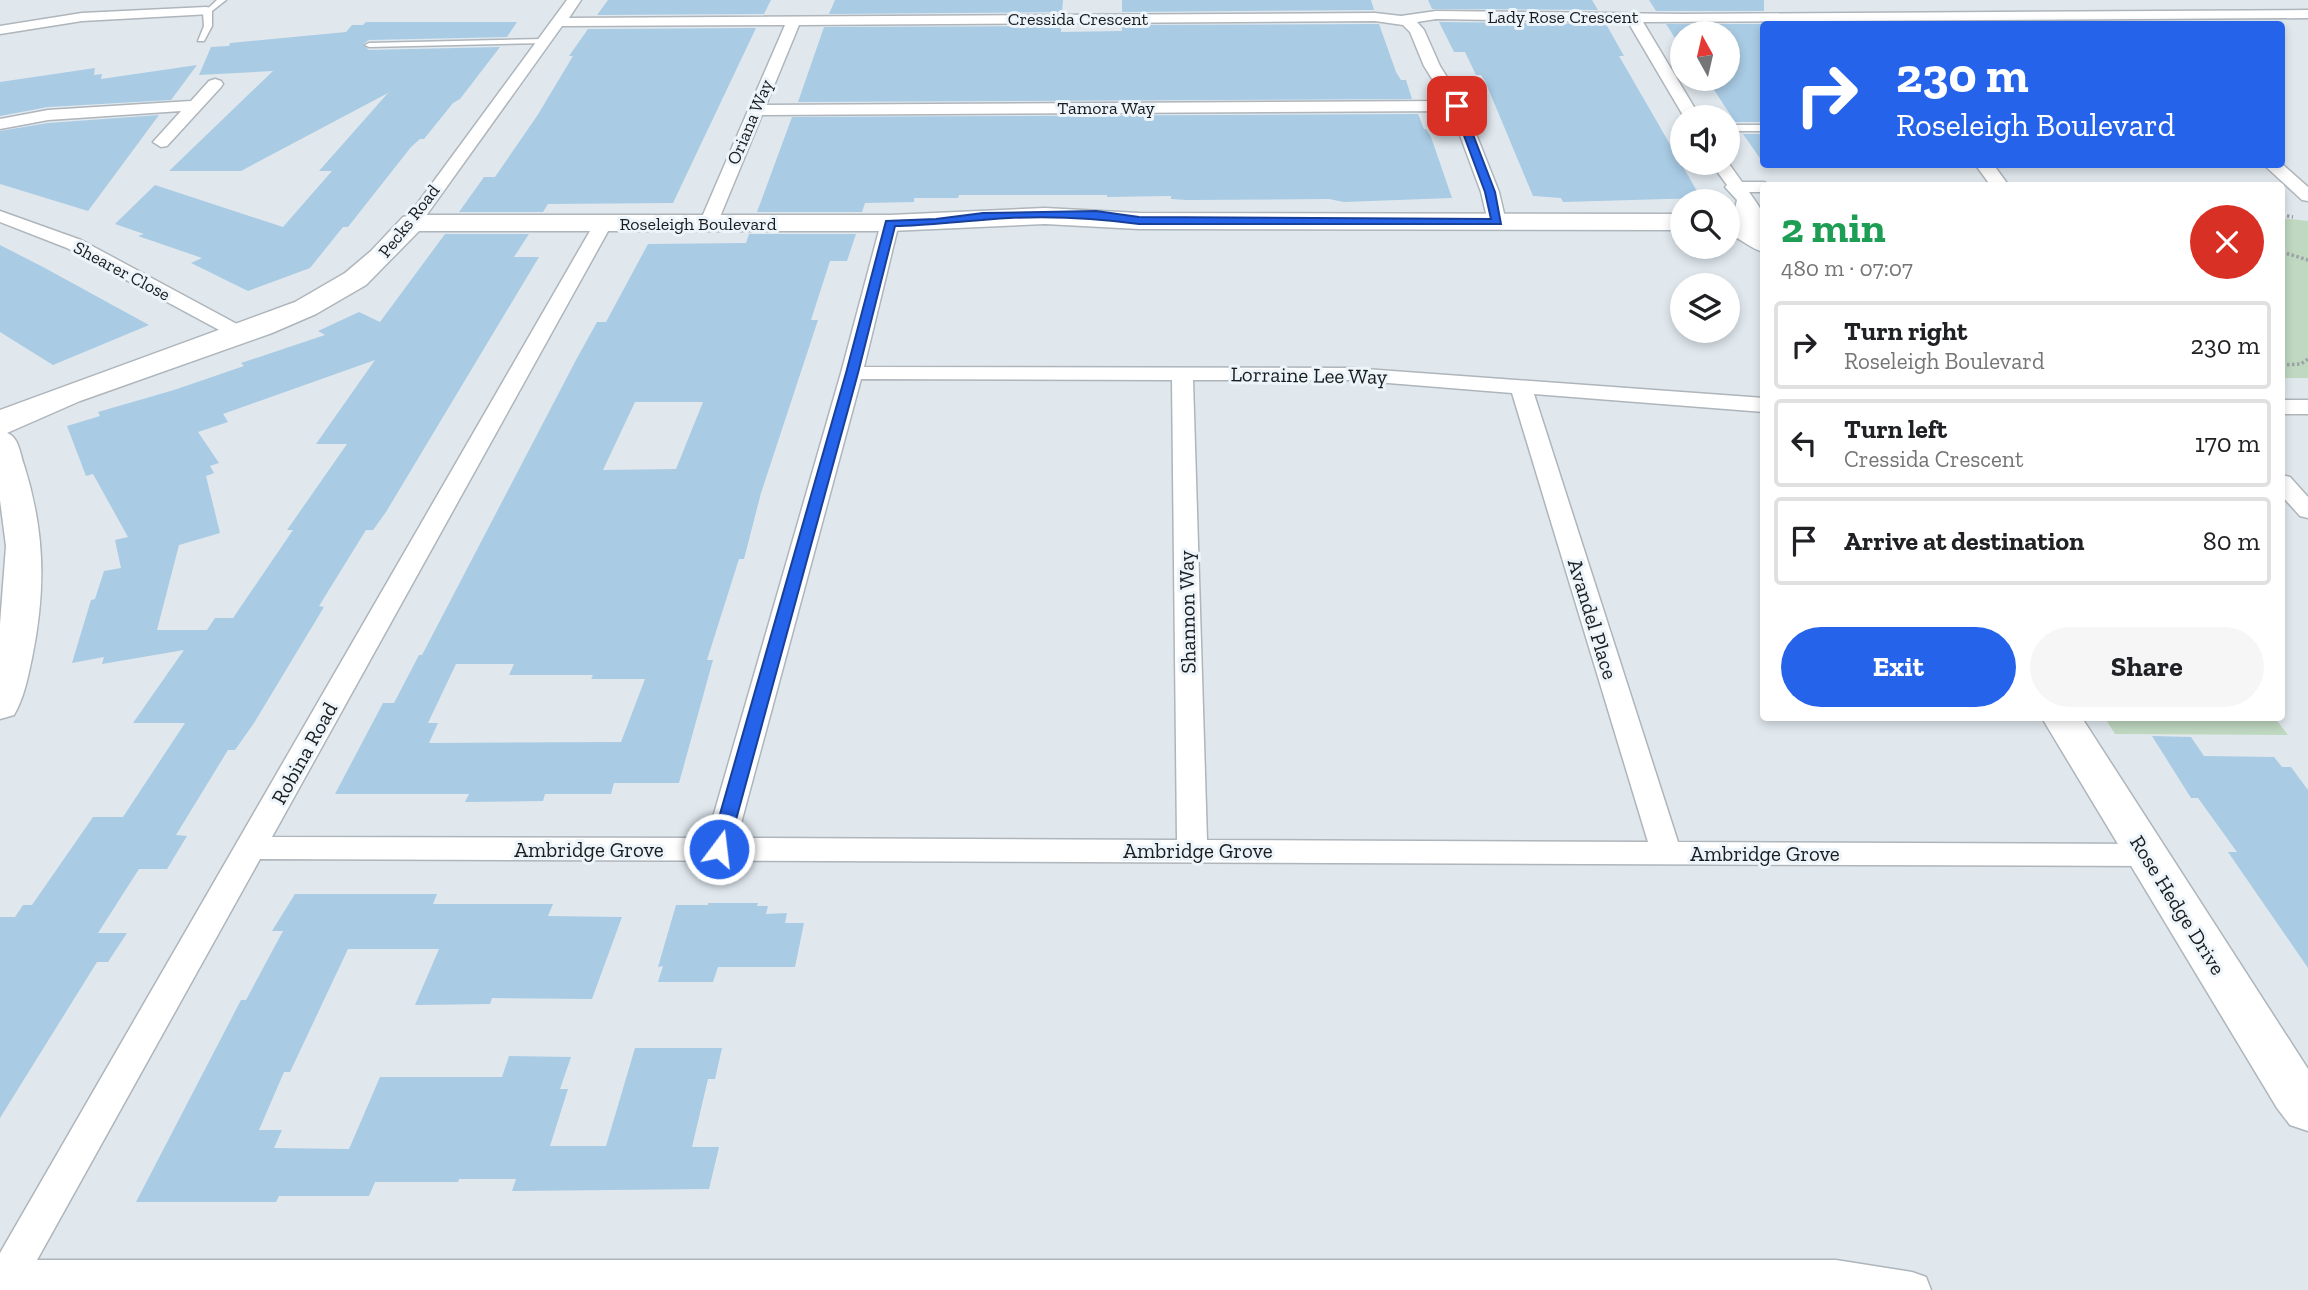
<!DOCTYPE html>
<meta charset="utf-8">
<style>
:root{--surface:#fff;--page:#f6f6f6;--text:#202124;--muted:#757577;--line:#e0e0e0;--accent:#2563eb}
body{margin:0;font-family:"Zilla Slab",serif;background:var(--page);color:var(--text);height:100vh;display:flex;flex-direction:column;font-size:26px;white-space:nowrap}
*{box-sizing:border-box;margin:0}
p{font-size:23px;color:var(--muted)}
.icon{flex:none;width:38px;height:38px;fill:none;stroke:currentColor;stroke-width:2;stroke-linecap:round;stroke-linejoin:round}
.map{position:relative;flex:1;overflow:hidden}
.drawer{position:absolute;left:1760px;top:182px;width:525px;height:539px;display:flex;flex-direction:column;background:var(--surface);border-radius:7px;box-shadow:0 4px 10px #0003}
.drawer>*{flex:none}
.hud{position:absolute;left:1760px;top:21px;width:525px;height:147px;border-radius:7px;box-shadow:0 4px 10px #0003;background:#2563eb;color:#fff;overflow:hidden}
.needle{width:46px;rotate:352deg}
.tools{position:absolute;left:1670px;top:21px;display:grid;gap:14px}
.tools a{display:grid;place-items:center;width:70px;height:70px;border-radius:50%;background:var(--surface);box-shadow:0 4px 10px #0003;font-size:35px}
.pin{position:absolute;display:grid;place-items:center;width:60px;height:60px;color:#fff;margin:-30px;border-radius:14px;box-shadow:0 4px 10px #0006}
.me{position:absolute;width:77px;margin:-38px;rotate:15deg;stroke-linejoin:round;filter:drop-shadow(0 0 5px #0008)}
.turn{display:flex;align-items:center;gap:24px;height:147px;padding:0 21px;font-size:32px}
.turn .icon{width:91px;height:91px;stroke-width:2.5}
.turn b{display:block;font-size:49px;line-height:60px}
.round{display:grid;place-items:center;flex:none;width:74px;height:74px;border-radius:37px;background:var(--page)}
.overview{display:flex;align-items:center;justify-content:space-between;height:119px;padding:0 21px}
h1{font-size:42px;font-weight:800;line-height:52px;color:#1e9e55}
.action{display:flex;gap:14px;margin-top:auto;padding:14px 21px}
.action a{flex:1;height:80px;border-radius:42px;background:var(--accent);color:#fff;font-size:28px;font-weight:800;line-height:80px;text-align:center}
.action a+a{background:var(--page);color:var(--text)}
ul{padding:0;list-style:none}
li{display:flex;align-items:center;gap:21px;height:88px;margin:0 14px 10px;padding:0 7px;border:4px solid var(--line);border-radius:7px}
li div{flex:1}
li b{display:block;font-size:26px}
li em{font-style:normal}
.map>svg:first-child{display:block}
.green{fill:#bfd8c0}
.building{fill:#a9cbe4;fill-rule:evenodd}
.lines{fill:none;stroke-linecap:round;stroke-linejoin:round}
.lane-casing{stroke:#aeb5bb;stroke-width:3}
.street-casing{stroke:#aeb5bb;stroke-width:3}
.secondary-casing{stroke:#aeb5bb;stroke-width:3}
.path{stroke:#9ca2a7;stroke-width:3.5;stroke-dasharray:2.5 2.5;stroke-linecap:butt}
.lane{fill:#fff;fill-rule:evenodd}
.street{fill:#fff;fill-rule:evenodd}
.secondary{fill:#fff;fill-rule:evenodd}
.route{fill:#2563eb;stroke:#184099;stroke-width:2}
.labels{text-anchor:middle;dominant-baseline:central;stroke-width:6;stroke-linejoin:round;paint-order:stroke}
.far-street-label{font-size:18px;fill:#1a1d1f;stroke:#edf5fb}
.street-label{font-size:21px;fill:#1a1d1f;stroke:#edf5fb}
</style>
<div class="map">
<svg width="2308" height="1290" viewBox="0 0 2308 1290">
<rect width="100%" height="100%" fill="#e0e8ee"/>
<g class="green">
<polygon points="2282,218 2308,221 2308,378 2282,378"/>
<polygon points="2105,718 2275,718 2288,735 2115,734"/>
</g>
<g class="building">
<polygon points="608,0 771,0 764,14 597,15"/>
<polygon points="835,0 1063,0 1062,12 829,14"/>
<polygon points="1122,0 1371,0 1374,10 1122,12"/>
<polygon points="1428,0 1592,0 1598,10 1432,9"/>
<polygon points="1649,0 1764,0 1764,11 1656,11"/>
<polygon points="366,22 517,22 507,37 369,40 363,44 369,50 500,47 460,99 453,103 424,139 420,139 411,147 348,227 343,227 310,268 248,291 191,263 202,258 138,236 144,234 115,224 155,185 283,227 332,171 319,171 388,93 241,171 169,171 273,71 199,75 211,47 229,46 230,43 346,32 352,25 363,25"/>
<polygon points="1439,22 1606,24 1624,56 1619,56 1701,198 1563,202 1561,198 1533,196 1485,81 1481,75 1476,75 1465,52 1454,52"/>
<polygon points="1375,24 1379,24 1396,72 1401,80 1406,80 1412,99 798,102 824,27 1061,26 1061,32 1122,31 1122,25"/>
<polygon points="1666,24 1764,24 1764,122 1735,122 1707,79 1727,79 1727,33 1682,33 1680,46"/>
<polygon points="756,28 673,203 548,204 543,212 459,212 484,177 495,177 537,116 573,56 569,56 588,29"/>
<polygon points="197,65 171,100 48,107 0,116 0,82 95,68 94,75 102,74 101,79"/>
<polygon points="1418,114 1424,129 1426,129 1431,137 1452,198 1344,202 1329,199 1187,200 1171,199 1171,196 1107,197 1107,195 959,195 958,198 914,198 914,202 865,203 862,212 757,212 792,117"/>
<polygon points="159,115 88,211 0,184 0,131 48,123"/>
<polygon points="1743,134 1764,134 1764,164"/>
<path d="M445 234H529L514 257H539L386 512 373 530H366L319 606 324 607 254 723 235 750H228L176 835 187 836 167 869H139L98 933H127L108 962H97L0 1118V917H15L23 905H32L93 817H123L185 723H133L184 650 102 664 104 657 72 663 91 600 95 599 104 571 121 568 115 540 128 537 93 474 86 476 67 426 100 416 98 412 174 390 244 366 241 363 325 335 318 331 359 312 380 322ZM375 360 316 444H347L287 530H293L233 618H215L207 630H157L179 545 220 533 206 476 214 473 210 466 219 463 198 432 228 422 223 414Z"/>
<path d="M749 234H856L847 261H830L811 320H818L761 493 744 559H739L707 660H713L679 783H614L611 794H545L543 801 465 802 469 794H335L383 703H394L419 655H422L576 360 597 322H606L648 244 746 243ZM635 402H703L676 469 603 470ZM456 664H514L509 675H593L591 679H645L621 742 429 743 438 723H428Z"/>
<polygon points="0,245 43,267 149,325 53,365 0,332"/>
<polygon points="2152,736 2191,737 2204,756 2274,757 2282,767 2291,767 2308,790 2308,968 2228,852 2237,852 2198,798 2191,798"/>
<polygon points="295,894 437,894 433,904 553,904 548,916 622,917 592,999 492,998 490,1004 415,1005 439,949 348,949 290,1072 284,1072 259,1130 282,1130 274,1148 349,1149 380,1077 502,1077 509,1056 571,1057 560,1089 568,1089 550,1146 606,1146 635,1048 722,1048 715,1079 708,1079 692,1147 719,1147 709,1189 512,1191 516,1179 459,1179 458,1182 375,1182 369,1196 279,1196 276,1202 136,1202 241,1000 246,1000 283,931 272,931"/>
<polygon points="708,903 758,903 757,906 768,906 766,914 787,913 785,923 804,923 795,967 718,967 713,982 658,982 663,966 658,967 676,905 708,905"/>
</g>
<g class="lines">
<g class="lane-casing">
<g id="lane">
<polygon points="217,0 226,0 212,11 212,26 204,41 198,41 204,26 203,13"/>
<polygon points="543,39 547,41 546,43 369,47 365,45 369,43"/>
<rect x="1727" y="125" width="37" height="6"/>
</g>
</g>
<g class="street-casing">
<g id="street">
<path d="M567 0H581L569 18 1375 13 1401 16 1436 11 1682 14 2308 10V18L1643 22 1700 117H1684L1628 22 1436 19 1417 22 1424 30 1440 66 1465 106 1499 192 1506 222 1497 227 1488 222 1481 192 1451 111 762 115 717 224 708 229 699 224 785 25 562 26 418 227H406L403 223 406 219ZM1375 21 1403 25 1410 32 1424 66 1446 101 766 105 799 25Z"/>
<polygon points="206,7 211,8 211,14 82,21 0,34 0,26 82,13"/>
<polygon points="215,79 221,81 223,84 221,87 167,146 161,147 153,142 181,111 48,120 0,129 0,119 48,110 191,101 209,81"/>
<path d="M1727 161 1742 182H1764L1772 186H1764V192H1749C1764 213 1775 226 1742 235L1733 229 1732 221 1737 200 1725 187 1727 185 1711 163Z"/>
<polygon points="1975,164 1993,164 2009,186 1991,186"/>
<polygon points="2263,164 2282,164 2308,187 2308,201 2302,200"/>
<polygon points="0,211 81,240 248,330 251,334 248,338 234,338 67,248 0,222"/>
<path d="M890 218 899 223 864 367 1351 368 1764 398V412L1534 394 1678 842 2147 844 2158 847 2162 855 2158 863 2147 866 260 859 37 1260H1836L1912 1272 1926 1277 1931 1290H0V1253L594 224 603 219 612 224 272 837 707 838 841 373 881 223ZM861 379 1172 380 1177 840 737 838ZM1193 380H1351L1512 393 1648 842 1207 840Z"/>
<rect x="2282" y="400" width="26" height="14"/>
<polygon points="2282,475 2290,477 2308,497 2308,518 2300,516 2282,496"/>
</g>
</g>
<g class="secondary-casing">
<g id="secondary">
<path d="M1045 208 1139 213 1682 214V230L1139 229 1045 224 890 231H419L366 285 316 314 272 333 80 401 7 433C19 437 20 454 24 465 45 532 46 589 32 658 28 677 24 698 14 715L0 719V624L6 546 0 500V410L295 302 345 273 371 251 403 217 412 215H890Z"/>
<path d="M1727 218 1760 226 1764 230V252C1750 249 1742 238 1727 234Z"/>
<polygon points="2042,718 2082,718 2308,1069 2308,1131 2290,1125 2277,1108"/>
</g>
</g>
<g class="path">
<polyline points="2282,215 2293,217"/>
<polyline points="2282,252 2308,260"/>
<polyline points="2282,365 2301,364 2308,359"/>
</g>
<use href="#lane" class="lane"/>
<use href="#street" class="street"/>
<use href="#secondary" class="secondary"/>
</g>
<path class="route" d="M1457 103 1462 106 1495 192 1501 224H1139C1088 217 1034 215 982 220 952 222 924 226 895 226L858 373 728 849 726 854H713L710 849 846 373 886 221 936 219 983 213 1096 211 1139 217 1491 219 1485 192 1453 106Z"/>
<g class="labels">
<g class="far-street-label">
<text x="1563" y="17">Lady Rose Crescent</text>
<text x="1078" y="19">Cressida Crescent</text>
<text x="1106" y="108">Tamora Way</text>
<text transform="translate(750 122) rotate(-67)">Oriana Way</text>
<text transform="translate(409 221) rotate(-52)">Pecks Road</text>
<text x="698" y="224">Roseleigh Boulevard</text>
<text transform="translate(122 271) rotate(28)">Shearer Close</text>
</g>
<g class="street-label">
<text transform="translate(1309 375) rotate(1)">Lorraine Lee Way</text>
<text transform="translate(1187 612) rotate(-91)">Shannon Way</text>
<text transform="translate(1593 619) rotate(73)">Avandel Place</text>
<text transform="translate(304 753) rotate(-61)">Robina Road</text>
<text x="589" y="849">Ambridge Grove</text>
<text x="1198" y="850">Ambridge Grove</text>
<text x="1765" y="853">Ambridge Grove</text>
<text transform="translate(2178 905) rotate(58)">Rose Hedge Drive</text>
</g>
</g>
</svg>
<div class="tools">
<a><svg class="needle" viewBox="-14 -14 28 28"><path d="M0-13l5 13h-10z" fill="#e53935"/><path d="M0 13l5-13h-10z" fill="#757577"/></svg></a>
<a><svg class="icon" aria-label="sound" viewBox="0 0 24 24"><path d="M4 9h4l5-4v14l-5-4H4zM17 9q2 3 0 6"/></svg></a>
<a><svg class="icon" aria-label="search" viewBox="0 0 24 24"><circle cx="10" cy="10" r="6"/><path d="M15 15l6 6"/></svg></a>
<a><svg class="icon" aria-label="layers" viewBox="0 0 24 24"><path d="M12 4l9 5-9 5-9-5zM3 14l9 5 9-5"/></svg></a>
</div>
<div class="pin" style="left:1457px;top:106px;background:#d93025"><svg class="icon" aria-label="arrive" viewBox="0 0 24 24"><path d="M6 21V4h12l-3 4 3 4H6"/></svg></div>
<svg class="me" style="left:719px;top:849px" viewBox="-20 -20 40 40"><circle r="17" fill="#2563eb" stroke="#fff" stroke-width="3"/><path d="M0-11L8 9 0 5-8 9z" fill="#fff"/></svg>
<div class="hud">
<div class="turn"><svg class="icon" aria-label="right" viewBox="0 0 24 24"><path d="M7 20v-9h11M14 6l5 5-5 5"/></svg><div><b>230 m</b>Roseleigh Boulevard</div></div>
</div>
<section class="drawer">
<div class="overview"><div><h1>2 min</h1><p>480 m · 07:07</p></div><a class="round" style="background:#d93025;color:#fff"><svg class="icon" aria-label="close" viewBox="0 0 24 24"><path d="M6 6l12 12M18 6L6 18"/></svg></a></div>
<ul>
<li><svg class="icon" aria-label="right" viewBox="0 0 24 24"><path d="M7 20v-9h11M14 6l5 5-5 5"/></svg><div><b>Turn right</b><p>Roseleigh Boulevard</p></div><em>230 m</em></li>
<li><svg class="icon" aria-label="left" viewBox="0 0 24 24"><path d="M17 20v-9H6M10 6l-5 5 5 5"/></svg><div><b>Turn left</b><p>Cressida Crescent</p></div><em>170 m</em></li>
<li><svg class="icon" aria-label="arrive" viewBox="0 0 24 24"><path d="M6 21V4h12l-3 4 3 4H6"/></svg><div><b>Arrive at destination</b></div><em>80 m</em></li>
</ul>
<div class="action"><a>Exit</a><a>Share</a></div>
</section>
</div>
